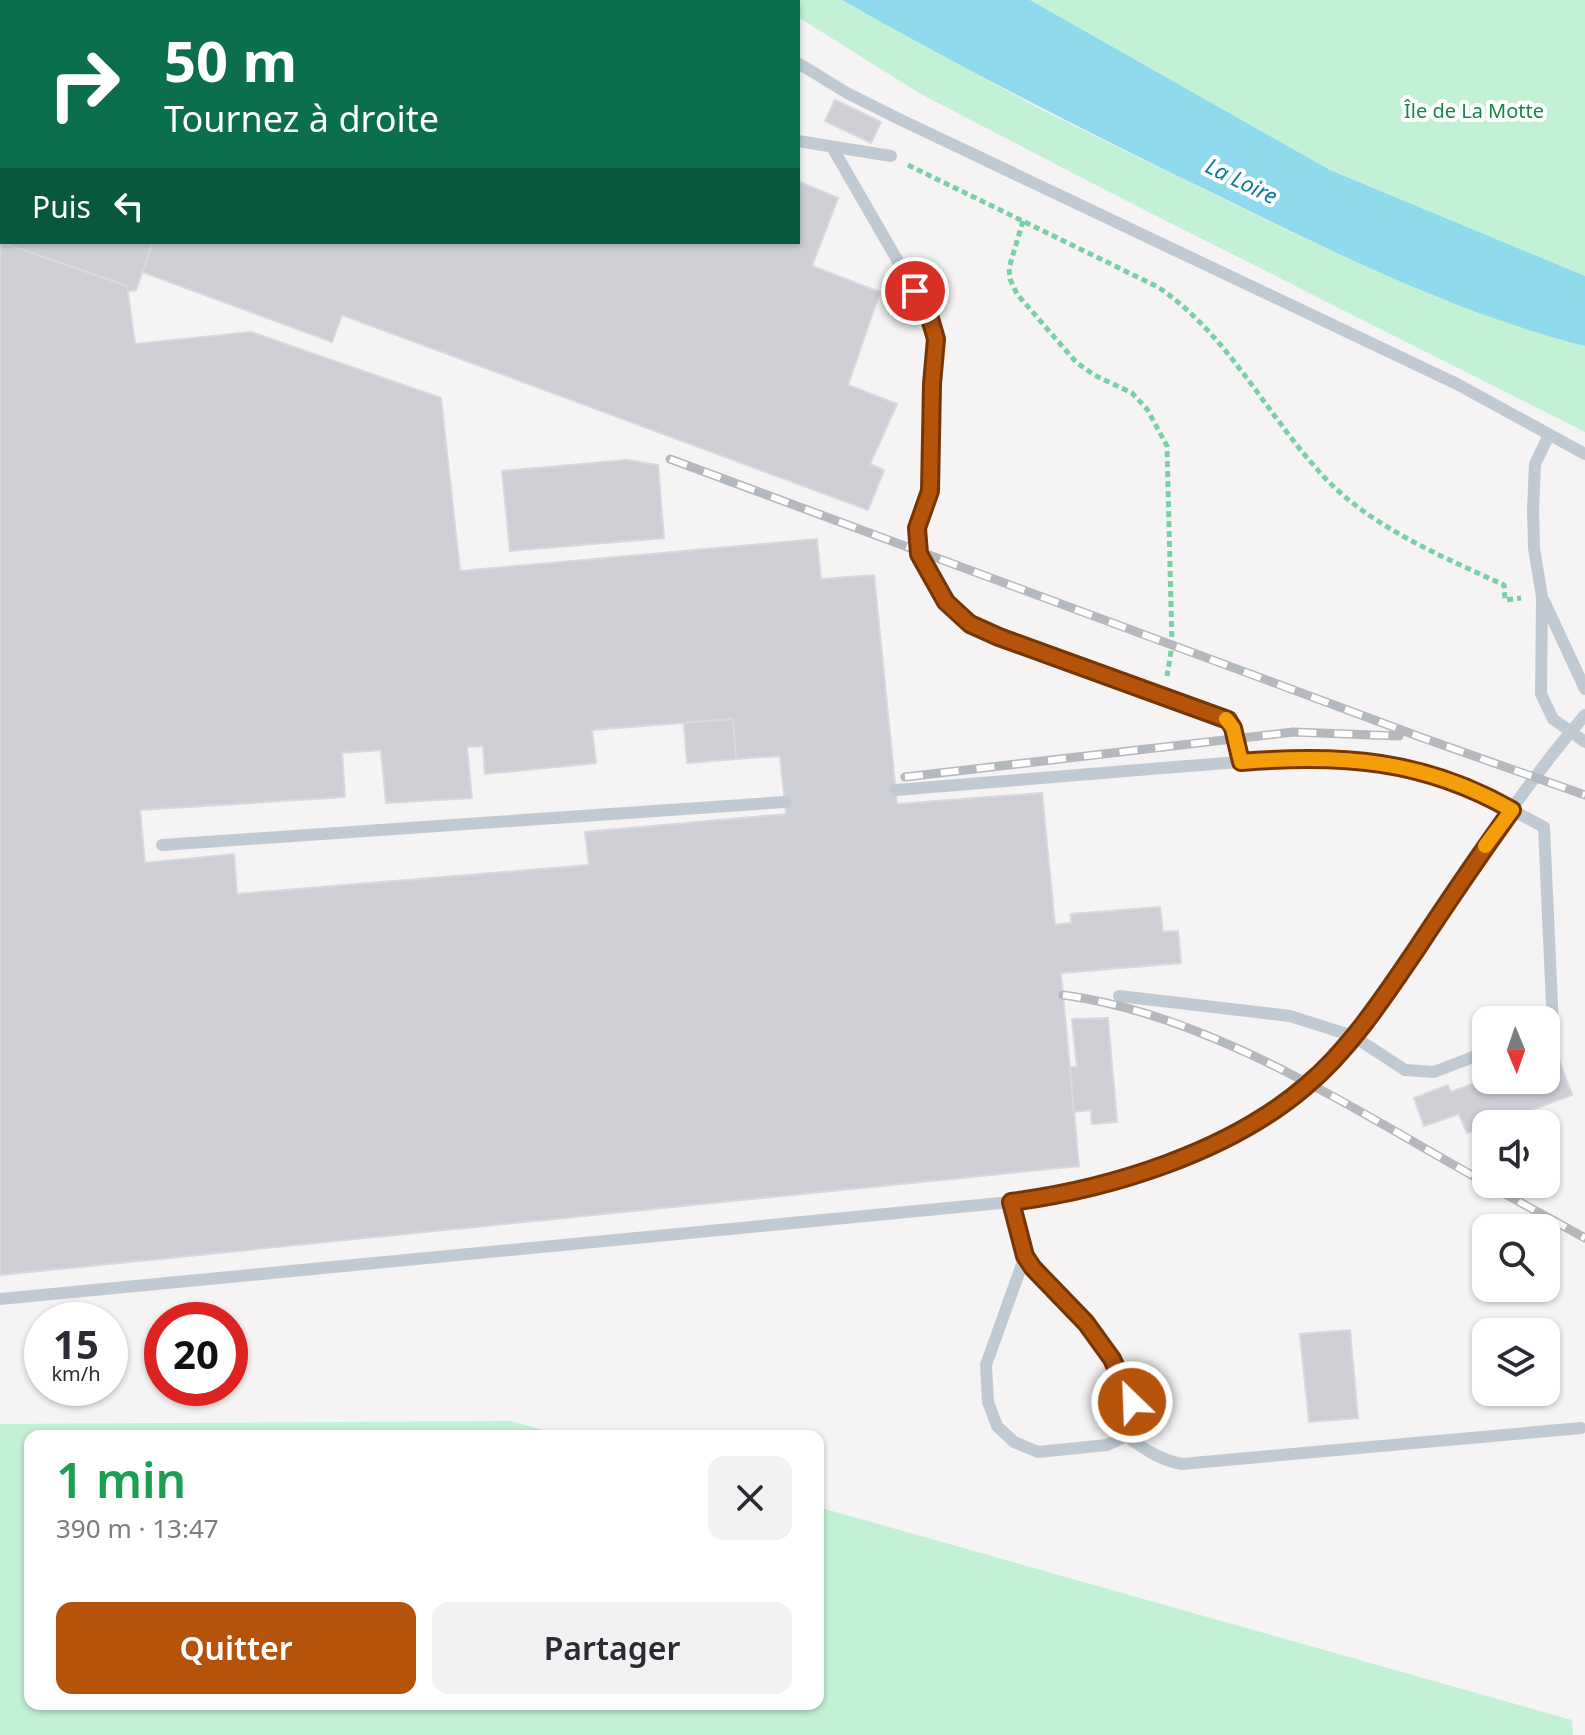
<!DOCTYPE html>
<html lang="fr">
<meta charset="utf-8">
<style>
:root{--surface:#fff;--page:#f2f2f3;--text:#2b2b33;--muted:#7c7c81;--accent:#b45309}
body{margin:0;font-family:"Noto Sans",sans-serif;background:var(--page);color:var(--text);height:100vh;display:flex;flex-direction:column;font-size:30px;white-space:nowrap}
*{box-sizing:border-box;margin:0}
p{font-size:26px;color:var(--muted)}
.icon{flex:none;width:44px;height:44px;fill:none;stroke:currentColor;stroke-width:2;stroke-linecap:round;stroke-linejoin:round}
.map{position:relative;flex:1;overflow:hidden}
.side{position:absolute;left:24px;top:1430px;width:800px;height:280px;display:flex;flex-direction:column;background:var(--surface);border-radius:16px;box-shadow:0 2px 6px #0004}
.side>*{flex:none}
.guide{position:absolute;left:0px;top:0px;width:800px;height:244px;box-shadow:0 2px 6px #0004;background:#0b6e4f;color:#fff;overflow:hidden}
.needle{width:52px;rotate:178deg}
.controls{position:absolute;left:1472px;top:1006px;display:grid;gap:16px}
.controls a{display:grid;place-items:center;width:88px;height:88px;border-radius:16px;background:var(--surface);box-shadow:0 2px 6px #0004;font-size:40px}
.speed{position:absolute;left:24px;top:1302px;display:flex;gap:16px;font-size:40px;font-weight:700;text-align:center}
.speed>*{display:grid;place-content:center;width:104px;height:104px;border-radius:50%;background:var(--surface);box-shadow:0 2px 6px #0004;line-height:1}
.speed small{font-size:20px;font-weight:400}
.speed .limit{border:12px solid #d22;background:#fff;color:#111}
.pin{position:absolute;display:grid;place-items:center;width:68px;height:68px;color:#fff;margin:-34px;border:4px solid #fff;border-radius:50%;box-shadow:0 2px 8px #0007}
.me{position:absolute;width:88px;margin:-44px;rotate:336deg;stroke-linejoin:round;filter:drop-shadow(0 0 6px #0008)}
.turn{display:flex;align-items:center;gap:28px;height:168px;padding:0 32px;font-size:36px}
.turn .icon{width:104px;height:104px;stroke-width:2.5}
.turn b{display:block;font-size:56px;line-height:68px}
.then{display:flex;align-items:center;height:76px;padding:0 32px;background:#0003;gap:16px;font-size:30px}
.round{display:grid;place-items:center;flex:none;width:84px;height:84px;border-radius:16px;background:var(--page)}
.head{display:flex;align-items:center;justify-content:space-between;height:136px;padding:0 32px}
h1{font-size:48px;font-weight:600;line-height:60px;color:#1e9e55}
.cta{display:flex;gap:16px;margin-top:auto;padding:16px 32px}
.cta a{flex:1;height:92px;border-radius:16px;background:var(--accent);color:#fff;font-size:32px;font-weight:600;line-height:92px;text-align:center}
.cta a+a{background:var(--page);color:var(--text)}
.map>svg:first-child{display:block}
.green{fill:#c3f1d5}
.water{fill:#90daee}
.building{fill:#cdcfd5;stroke:#d7d9de;stroke-width:2;fill-rule:evenodd}
.lines{fill:none;stroke-linecap:round;stroke-linejoin:round}
.path{stroke:#7ad0a6;stroke-width:5;stroke-dasharray:6 4;stroke-linecap:butt}
.lane{stroke:#c1cad2;stroke-width:12}
.rail-casing{stroke:#b5b8bd;stroke-width:9}
.rail{stroke:#fff;stroke-width:6;stroke-dasharray:18;stroke-linecap:butt}
.route-casing{stroke:#753606;stroke-width:20}
.route{stroke:#b45309;stroke-width:14}
.slow{stroke:#f59e0b;stroke-width:14}
.labels{text-anchor:middle;dominant-baseline:central;stroke-width:8;stroke-linejoin:round;paint-order:stroke}
.park-label{font-size:20px;fill:#17864f;stroke:#fff}
.water-label{font-size:22px;font-style:italic;fill:#0c7c9b;stroke:#fff}
</style>
<div class="map">
<svg width="1585" height="1735" viewBox="0 0 1585 1735">
<rect width="100%" height="100%" fill="#f5f3f3"/>
<g class="green">
<polygon points="771,0 842,0 1042,110 1308,240 1439,298 1585,346 1585,432 1117,196 919,93 798,17 798,2"/>
<polygon points="1030,0 1585,0 1585,276 1330,170"/>
<polygon points="511,1421 565,1436 30,1436 30,1704 818,1704 818,1507 1572,1720 1573,1735 0,1735 0,1424"/>
</g>
<path class="water" d="M842 0H1030L1330 170 1585 276V346C1459 314 1341 256 1225 199 1095 136 967 71 842 0Z"/>
<g class="building">
<polygon points="0,0 162,0 2,2 2,190"/>
<polygon points="546,0 633,0 637,2 550,2"/>
<polygon points="835,100 881,122 871,143 825,121"/>
<polygon points="798,181 838,198 812,266 880,292 848,385 897,404 870,464 884,470 868,510 342,315 332,342 142,272 153,242 798,242"/>
<polygon points="0,189 2,242 153,242 136,290 128,291 127,286 0,242"/>
<path d="M0 242 127 286 135 344 251 332 441 398 460 571 817 539 821 579 874 575 897 804 1042 793 1055 925 1071 923V914L1160 907 1163 932 1178 931 1181 963 1061 973 1079 1166 0 1275ZM733 719 736 759 780 756 786 814 585 832 589 865 237 894 234 854 145 863 140 810 345 797 342 753 381 750 386 803 472 798 467 747 483 746 485 774 596 763 592 730Z"/>
<polygon points="627,460 658,465 664,538 510,551 502,471"/>
<polygon points="733,719 736,759 687,763 684,723"/>
<polygon points="1108,1018 1117,1122 1092,1124 1091,1110 1074,1112 1070,1067 1077,1067 1072,1019"/>
<polygon points="1557,1054 1572,1095 1493,1124 1486,1124 1486,1126 1467,1133 1459,1114 1424,1126 1414,1098 1448,1085 1451,1092 1486,1079 1546,1080 1546,1058"/>
<polygon points="1350,1330 1358,1418 1309,1422 1300,1334"/>
</g>
<g class="lines">
<g class="path">
<path d="M908 165 1158 287C1230 336 1267 417 1326 479 1373 528 1443 557 1504 585L1505 600 1521 598"/>
<polyline points="1023,221 1009,268 1010,279 1017,294 1076,362 1094,375 1132,393 1147,409 1167,446 1172,645 1167,676"/>
</g>
<g class="lane">
<polyline points="696,0 699,2"/>
<polyline points="460,2 461,0"/>
<polyline points="798,63 847,93 899,119 1457,384 1585,454"/>
<polyline points="798,141 891,156"/>
<polyline points="832,147 929,315 936,339 932,384 931,474 930,491 917,528 918,549 946,602 970,624 999,637 1228,720 1233,728 1241,762"/>
<polyline points="1549,435 1535,464 1533,509 1534,548 1542,597 1541,694 1553,719 1585,742"/>
<polyline points="1544,601 1585,689"/>
<path d="M896 790C989 782 1082 775 1175 767 1245 762 1317 752 1387 764 1445 774 1493 800 1544 827L1553 1027 1546 1030"/>
<polyline points="162,845 785,802"/>
<polyline points="1119,996 1290,1016 1353,1036 1405,1070 1434,1072 1486,1052"/>
<polyline points="1011,1202 1025,1256 1033,1268 1086,1323 1112,1359 1132,1399 1133,1415 1126,1436 1107,1445 1038,1452 1014,1442 997,1426 988,1402 986,1365 1025,1256"/>
<path d="M0 1299 1011 1202C1111 1189 1228 1152 1306 1087 1356 1045 1393 985 1429 931 1478 857 1527 782 1585 715"/>
<path d="M1126 1436C1144 1449 1160 1460 1182 1464L1581 1428"/>
</g>
<g class="rail-casing">
<g id="rail">
<polyline points="670,459 1423,738 1585,795"/>
<polyline points="905,777 1293,732 1399,736"/>
<path d="M1063 995C1212 1015 1356 1111 1486 1183"/>
<polyline points="1487,1184 1585,1238"/>
</g>
</g>
<use href="#rail" class="rail"/>
</g>
<g class="lines">
<g class="route-casing">
<path id="route" d="M915 291 929 315 936 339 932 384 930 491 917 528 919 554 946 602 970 624 999 637 1228 720 1233 728 1241 762C1341 754 1423 759 1512 810 1479 856 1447 903 1416 950 1384 997 1350 1049 1306 1086 1229 1152 1111 1189 1011 1202L1025 1256 1033 1268 1086 1323 1112 1359 1132 1402"/>
</g>
<use href="#route" class="route"/>
<path class="slow" d="M1226 719 1233 728 1241 762C1341 754 1423 759 1512 810L1485 846"/>
</g>
<g class="labels">
<g class="park-label">
<text x="1474" y="110">Île de La Motte</text>
</g>
<g class="water-label">
<text transform="translate(1242 180) rotate(26)">La Loire</text>
</g>
</g>
</svg>
<div class="controls">
<a><svg class="needle" viewBox="-14 -14 28 28"><path d="M0-13l5 13h-10z" fill="#e53935"/><path d="M0 13l5-13h-10z" fill="#7c7c81"/></svg></a>
<a><svg class="icon" aria-label="sound" viewBox="0 0 24 24"><path d="M4 9h4l5-4v14l-5-4H4zM17 9q2 3 0 6"/></svg></a>
<a><svg class="icon" aria-label="search" viewBox="0 0 24 24"><circle cx="10" cy="10" r="6"/><path d="M15 15l6 6"/></svg></a>
<a><svg class="icon" aria-label="layers" viewBox="0 0 24 24"><path d="M12 4l9 5-9 5-9-5zM3 14l9 5 9-5"/></svg></a>
</div>
<div class="speed"><div>15<small>km/h</small></div><div class="limit">20</div></div>
<div class="pin" style="left:915px;top:291px;background:#d93025"><svg class="icon" aria-label="arrive" viewBox="0 0 24 24"><path d="M6 21V4h12l-3 4 3 4H6"/></svg></div>
<svg class="me" style="left:1132px;top:1402px" viewBox="-20 -20 40 40"><circle r="17" fill="#b45309" stroke="#fff" stroke-width="3"/><path d="M0-11L8 9 0 5-8 9z" fill="#fff"/></svg>
<div class="guide">
<div class="turn"><svg class="icon" aria-label="right" viewBox="0 0 24 24"><path d="M7 20v-9h11M14 6l5 5-5 5"/></svg><div><b>50 m</b>Tournez à droite</div></div>
<div class="then">Puis<svg class="icon" aria-label="left" viewBox="0 0 24 24"><path d="M17 20v-9H6M10 6l-5 5 5 5"/></svg></div>
</div>
<section class="side">
<div class="head"><div><h1>1 min</h1><p>390 m · 13:47</p></div><a class="round"><svg class="icon" aria-label="close" viewBox="0 0 24 24"><path d="M6 6l12 12M18 6L6 18"/></svg></a></div>
<div class="cta"><a>Quitter</a><a>Partager</a></div>
</section>
</div>
